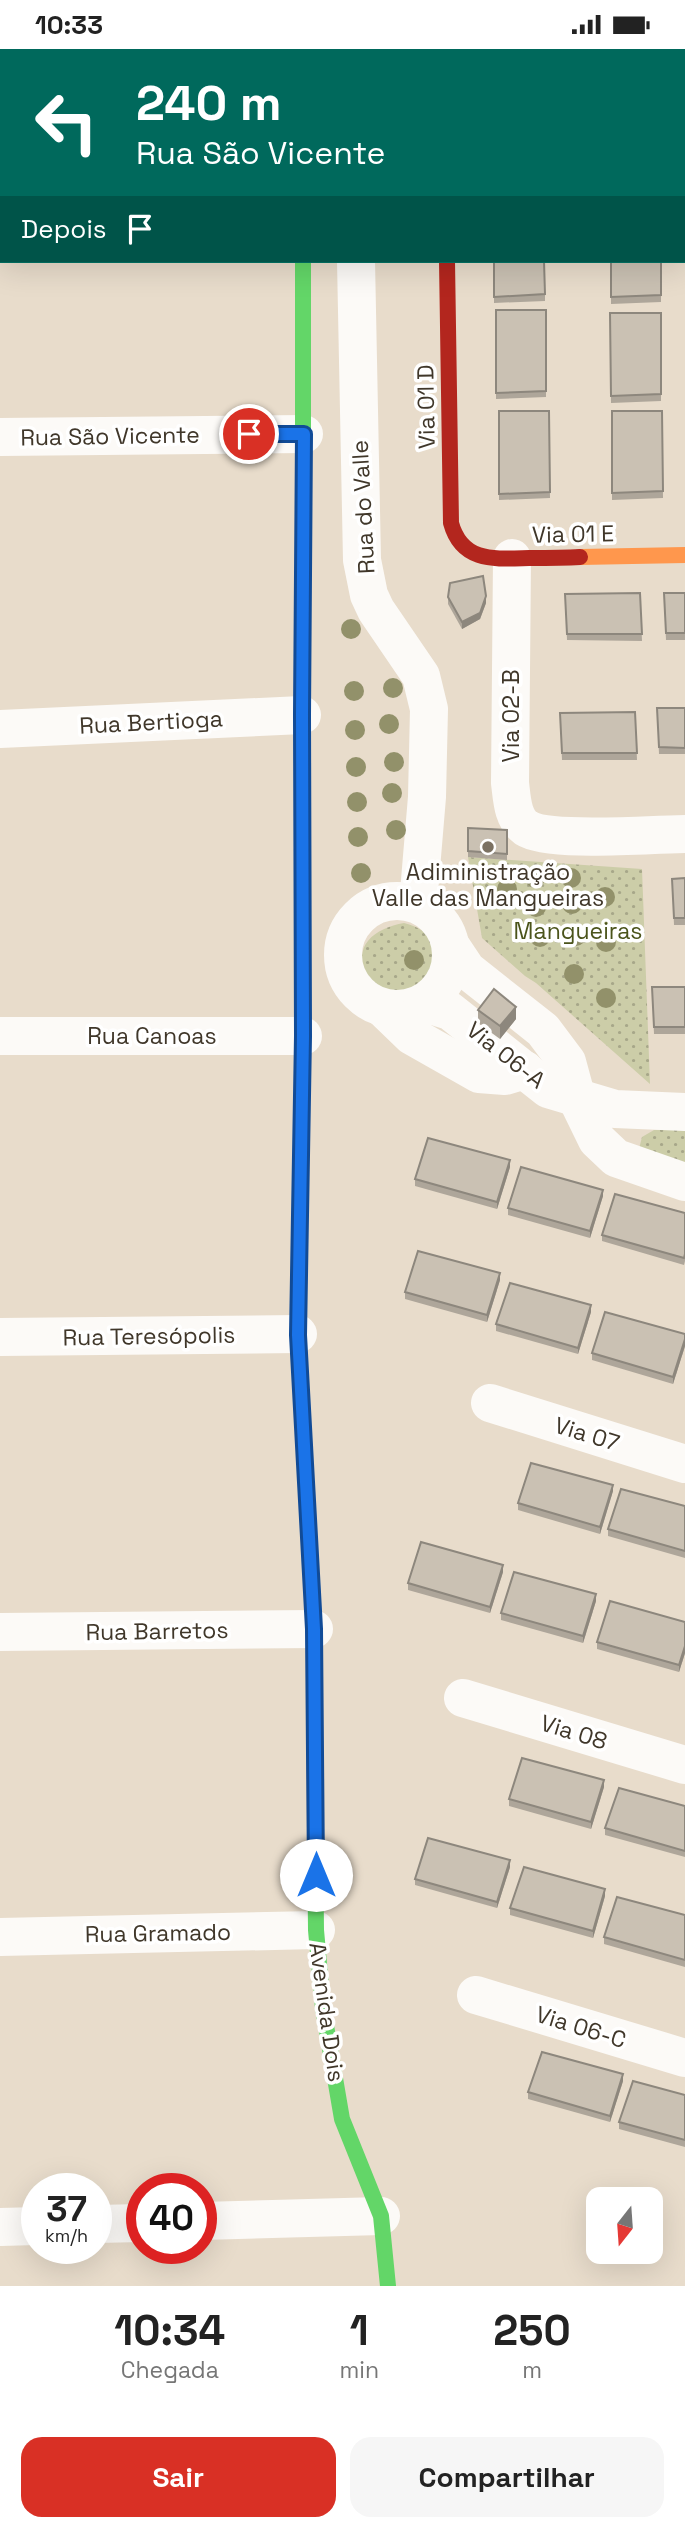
<!DOCTYPE html>
<html lang="pt">
<meta charset="utf-8">
<style>
:root{--surface:#fff;--page:#f6f6f6;--text:#222;--muted:#767676;--accent:#d93025}
body{margin:0;font-family:"Space Grotesk",sans-serif;background:var(--page);color:var(--text);height:100vh;display:flex;flex-direction:column;font-size:26px;white-space:nowrap}
*{box-sizing:border-box;margin:0}
p{font-size:23px;color:var(--muted)}
.icon{flex:none;width:38px;height:38px;fill:none;stroke:currentColor;stroke-width:2;stroke-linecap:round;stroke-linejoin:round}
.map{position:relative;height:2237px;overflow:hidden}
.drawer{display:flex;flex-direction:column;background:var(--surface);flex:1}
.drawer>*{flex:none}
.hud{position:absolute;left:0px;top:0px;width:686px;height:214px;box-shadow:0 7px 28px #0002;background:#00695c;color:#fff;overflow:hidden}
.needle{width:46px;rotate:197deg}
.buttons{position:absolute;left:586px;top:2138px;display:grid;gap:14px}
.buttons a{display:grid;place-items:center;width:77px;height:77px;border-radius:14px;background:var(--surface);box-shadow:0 7px 28px #0002;font-size:35px}
.speed{position:absolute;left:21px;top:2124px;display:flex;gap:14px;font-size:35px;font-weight:700;text-align:center}
.speed>*{display:grid;place-content:center;width:91px;height:91px;border-radius:50%;background:var(--surface);box-shadow:0 7px 28px #0002;line-height:1}
.speed small{font-size:18px;font-weight:400}
.speed .limit{border:10px solid #d22;background:#fff;color:#111}
.pin{position:absolute;display:grid;place-items:center;width:60px;height:60px;color:#fff;margin:-30px;border:4px solid #fff;border-radius:50%;box-shadow:0 2px 7px #0007}
.me{position:absolute;width:77px;margin:-38px;rotate:0deg;stroke-linejoin:round;filter:drop-shadow(0 0 5px #0008)}
.turn{display:flex;align-items:center;gap:24px;height:147px;padding:0 21px;font-size:32px}
.turn .icon{width:91px;height:91px;stroke-width:2.5}
.turn b{display:block;font-size:49px;line-height:60px}
.then{display:flex;align-items:center;height:66px;padding:0 21px;background:#0003;gap:14px;font-size:26px}
.eta{display:flex;justify-content:space-evenly;align-items:center;height:119px;text-align:center}
.eta b{font-size:42px;font-weight:800;line-height:49px}
.cta{display:flex;gap:14px;margin-top:auto;padding:14px 21px}
.cta a{flex:1;height:80px;border-radius:21px;background:var(--accent);color:#fff;font-size:28px;font-weight:800;line-height:80px;text-align:center}
.cta a+a{background:var(--page);color:var(--text)}
.status{display:flex;justify-content:space-between;align-items:center;height:49px;padding:0 35px;background:var(--surface);direction:ltr}
.status svg{height:19px;fill:currentColor}
.map>svg:first-child{display:block}
.grass{fill:url(#grass-dots)}
.lines{fill:none;stroke-linecap:round;stroke-linejoin:round}
.street{stroke:#fcfaf7;stroke-width:38}
.fast{stroke:#63d668;stroke-width:16}
.slow{stroke:#ff974d;stroke-width:16}
.jam{stroke:#b3261e;stroke-width:16}
.tree{fill:#92916a}
.wall{fill:#aea69a}
.shaded-wall{fill:#8d877d}
.building{fill:#cac1b3;stroke:#8d877d;stroke-width:2}
.route-casing{stroke:#114b97;stroke-width:18}
.route{stroke:#1a73e8;stroke-width:12}
.poi-dot{fill:#7b7162;stroke:#fff;stroke-width:2.5}
.labels{text-anchor:middle;dominant-baseline:central;stroke-width:7;stroke-linejoin:round;paint-order:stroke}
.street-label{font-size:23px;fill:#40372a;stroke:#fff}
.poi-label{font-size:23px;fill:#40372a;stroke:#fff}
.park-label{font-size:23px;fill:#4b541b;stroke:#fff}
</style>
<div class="status"><b>10:33</b><svg viewBox="0 0 49 12"><path d="M0 12V9h3v3zM5 12V6h3v6zM10 12V3h3v9zM15 12V0h3v12zM26 1h20v11H26zM47 4h2v5h-2z"/></svg></div>
<div class="map">
<svg width="685" height="2237" viewBox="0 0 685 2237">
<defs>
<pattern id="grass-dots" width="8" height="8" patternUnits="userSpaceOnUse" patternTransform="scale(1.75)"><rect width="8" height="8" fill="#cccda8"/><path d="M2 2h.1M6 6h.1" fill="none" stroke="#a7a789" stroke-width="1.8" stroke-linecap="round"/></pattern>
</defs>
<rect width="100%" height="100%" fill="#e8dccb"/>
<g class="grass">
<polygon points="468,808 642,820 650,1035 536,934 525,927 482,889"/>
<path d="M404 874C467 891 437 954 390 943 382 942 372 937 368 929 350 897 375 879 404 874Z"/>
<polygon points="654,1081 685,1081 685,1121 638,1104 642,1088"/>
</g>
<g class="lines">
<g class="street">
<polyline points="300,0 300,2"/>
<polyline points="352,0 352,2"/>
<polyline points="684,34 685,34"/>
<polyline points="0,91 2,91"/>
<polyline points="356,212 362,511 369,546 376,561 421,627 429,660 427,748 418,855"/>
<polyline points="0,388 304,385"/>
<path d="M512 509 510 734C512 749 512 769 526 779 549 794 653 785 685 785"/>
<polyline points="0,680 302,666"/>
<circle cx="397" cy="906" r="54"/>
<polyline points="451,897 467,921 543,981 567,1013 577,1050 597,1091 616,1109 685,1133"/>
<polyline points="419,957 434,957 450,962 548,1040 615,1060 685,1063"/>
<polyline points="384,960 412,987 479,1025 505,1027 525,1021"/>
<polyline points="0,987 303,987"/>
<polyline points="0,1288 298,1285"/>
<polyline points="490,1354 685,1415"/>
<polyline points="0,1583 314,1580"/>
<polyline points="463,1649 685,1716"/>
<polyline points="0,1888 316,1881"/>
<polyline points="476,1946 685,2009"/>
<polyline points="201,2172 381,2167"/>
<polyline points="96,2175 142,2174"/>
<polyline points="0,2178 37,2177"/>
</g>
<g class="fast">
<polyline points="303,212 303,767"/>
<polyline points="315,1779 316,1881 323,1959 342,2070 381,2167 388,2237"/>
</g>
<g class="slow">
<polyline points="580,508 685,506"/>
<polyline points="299,1232 298,1285 314,1580 315,1779"/>
</g>
<g class="jam">
<path d="M447 212 451 474C462 514 495 510 529 509 546 509 563 509 580 508"/>
<polyline points="299,1232 303,987 303,767"/>
</g>
</g>
<g class="tree">
<circle cx="351" cy="580" r="10"/>
<circle cx="393" cy="639" r="10"/>
<circle cx="354" cy="642" r="10"/>
<circle cx="389" cy="675" r="10"/>
<circle cx="355" cy="681" r="10"/>
<circle cx="394" cy="713" r="10"/>
<circle cx="356" cy="718" r="10"/>
<circle cx="392" cy="744" r="10"/>
<circle cx="357" cy="753" r="10"/>
<circle cx="396" cy="781" r="10"/>
<circle cx="358" cy="788" r="10"/>
<circle cx="361" cy="824" r="10"/>
<circle cx="535" cy="829" r="10"/>
<circle cx="571" cy="829" r="10"/>
<circle cx="507" cy="840" r="10"/>
<circle cx="605" cy="848" r="10"/>
<circle cx="572" cy="855" r="10"/>
<circle cx="536" cy="858" r="10"/>
<circle cx="576" cy="887" r="10"/>
<circle cx="540" cy="888" r="10"/>
<circle cx="606" cy="893" r="10"/>
<circle cx="414" cy="911" r="10"/>
<circle cx="574" cy="925" r="10"/>
<circle cx="606" cy="949" r="10"/>
</g>
<g class="wall">
<polygon points="494,212 545,245 545,252 494,254"/>
<polygon points="611,212 661,246 661,253 611,255"/>
<polygon points="496,261 546,261 546,348 496,350"/>
<polygon points="610,264 661,264 661,352 611,354"/>
<polygon points="499,362 549,362 550,449 499,451"/>
<polygon points="612,362 662,362 663,449 612,451"/>
<polygon points="640,544 642,592 567,591 565,545"/>
<polygon points="664,544 685,544 685,591 666,591"/>
<polygon points="448,548 486,554 480,570 462,580 448,555"/>
<polygon points="657,659 685,659 685,705 659,705"/>
<polygon points="635,663 637,711 562,711 560,664"/>
<polygon points="468,779 507,781 507,811 468,808"/>
<polygon points="685,829 685,876 674,876 672,830"/>
<polygon points="652,938 685,938 685,985 654,985"/>
<polygon points="478,961 516,970 500,990 478,974"/>
<polygon points="510,1118 497,1160 415,1137 415,1130"/>
<polygon points="603,1147 590,1189 508,1166 508,1159"/>
<polygon points="685,1164 685,1212 684,1216 602,1192 602,1186"/>
<polygon points="500,1231 487,1273 405,1250 405,1243"/>
<polygon points="591,1263 578,1305 496,1282 496,1275"/>
<polygon points="685,1285 685,1297 673,1335 592,1311 592,1304"/>
<polygon points="613,1442 600,1485 518,1461 518,1454"/>
<polygon points="685,1457 685,1509 608,1487 608,1480"/>
<polygon points="503,1523 490,1564 408,1541 408,1534"/>
<polygon points="596,1552 583,1594 501,1571 501,1564"/>
<polygon points="685,1573 685,1604 679,1623 597,1600 597,1593"/>
<polygon points="604,1738 591,1780 509,1757 509,1750"/>
<polygon points="685,1757 685,1808 605,1786 605,1779"/>
<polygon points="510,1818 497,1859 415,1836 415,1830"/>
<polygon points="605,1847 593,1889 510,1866 510,1859"/>
<polygon points="685,1866 685,1918 604,1895 604,1888"/>
<polygon points="623,2032 610,2073 528,2050 528,2043"/>
<polygon points="685,2046 685,2098 619,2080 619,2073"/>
</g>
<g class="shaded-wall">
<polygon points="486,547 486,554 480,570 462,580 462,573"/>
<polygon points="516,958 516,970 500,990 500,977"/>
<polygon points="510,1111 510,1118 497,1160 497,1153"/>
<polygon points="603,1141 603,1147 590,1189 590,1182"/>
<polygon points="500,1224 500,1231 487,1273 487,1266"/>
<polygon points="591,1256 591,1263 578,1305 578,1299"/>
<polygon points="685,1290 685,1297 673,1335 673,1328"/>
<polygon points="613,1436 613,1442 600,1485 600,1478"/>
<polygon points="503,1516 503,1523 490,1564 490,1558"/>
<polygon points="596,1545 596,1552 583,1594 583,1587"/>
<polygon points="685,1597 685,1604 679,1623 679,1616"/>
<polygon points="604,1731 604,1738 591,1780 591,1773"/>
<polygon points="510,1811 510,1818 497,1859 497,1853"/>
<polygon points="605,1840 605,1847 593,1889 593,1882"/>
<polygon points="623,2025 623,2032 610,2073 610,2067"/>
</g>
<g class="building">
<polygon points="494,212 544,212 545,245 494,248"/>
<polygon points="611,212 661,212 661,246 611,248"/>
<polygon points="496,261 546,261 546,342 496,344"/>
<polygon points="610,264 661,264 661,345 611,347"/>
<polygon points="499,362 549,362 550,443 499,445"/>
<polygon points="612,362 662,362 663,442 612,444"/>
<polygon points="483,527 486,547 480,564 462,573 448,548 450,534"/>
<polygon points="640,544 642,585 567,585 565,545"/>
<polygon points="664,544 685,544 685,584 666,584"/>
<polygon points="657,659 685,659 685,699 659,698"/>
<polygon points="635,663 637,704 562,704 560,664"/>
<polygon points="468,779 507,781 507,805 468,802"/>
<polygon points="685,829 685,869 674,869 672,830"/>
<polygon points="652,938 685,938 685,978 654,978"/>
<polygon points="494,940 516,958 500,977 478,961"/>
<polygon points="428,1089 510,1111 497,1153 415,1130"/>
<polygon points="521,1118 603,1141 590,1182 508,1159"/>
<polygon points="615,1145 685,1164 685,1205 684,1209 602,1186"/>
<polygon points="418,1202 500,1224 487,1266 405,1243"/>
<polygon points="510,1234 591,1256 578,1299 496,1275"/>
<polygon points="605,1263 685,1285 685,1290 673,1328 592,1304"/>
<polygon points="531,1414 613,1436 600,1478 518,1454"/>
<polygon points="621,1440 685,1457 685,1502 608,1480"/>
<polygon points="421,1493 503,1516 490,1558 408,1534"/>
<polygon points="514,1523 596,1545 583,1587 501,1564"/>
<polygon points="610,1552 685,1573 685,1597 679,1616 597,1593"/>
<polygon points="522,1709 604,1731 591,1773 509,1750"/>
<polygon points="619,1739 685,1757 685,1802 605,1779"/>
<polygon points="428,1789 510,1811 497,1853 415,1830"/>
<polygon points="524,1818 605,1840 593,1882 510,1859"/>
<polygon points="617,1848 685,1866 685,1911 604,1888"/>
<polygon points="542,2003 623,2025 610,2067 528,2043"/>
<polygon points="633,2032 685,2046 685,2091 619,2073"/>
</g>
<g class="lines">
<g class="route-casing">
<polyline id="route" points="249,385 304,385 302,666 303,987 298,1286 314,1580 316,1826"/>
</g>
<use href="#route" class="route"/>
</g>
<circle class="poi-dot" cx="488" cy="798" r="7"/>
<g class="labels">
<g class="street-label">
<text transform="translate(426 358) rotate(-91)">Via 01 D</text>
<text transform="translate(110 387) rotate(-1)">Rua São Vicente</text>
<text transform="translate(363 458) rotate(-93)">Rua do Valle</text>
<text transform="translate(573 485) rotate(-1)">Via 01 E</text>
<text transform="translate(511 667) rotate(-90)">Via 02-B</text>
<text transform="translate(151 673) rotate(-3)">Rua Bertioga</text>
<text x="152" y="987">Rua Canoas</text>
<text transform="translate(506 1006) rotate(38)">Via 06-A</text>
<text transform="translate(149 1287) rotate(-1)">Rua Teresópolis</text>
<text transform="translate(587 1385) rotate(17)">Via 07</text>
<text transform="translate(157 1582) rotate(-1)">Rua Barretos</text>
<text transform="translate(574 1683) rotate(17)">Via 08</text>
<text transform="translate(158 1884) rotate(-1)">Rua Gramado</text>
<text transform="translate(327 1963) rotate(82)">Avenida Dois</text>
<text transform="translate(581 1978) rotate(17)">Via 06-C</text>
</g>
<g class="poi-label">
<text x="488" y="823">Adiministração<tspan x="488" dy="26">Valle das Mangueiras</tspan></text>
</g>
<g class="park-label">
<text x="578" y="882">Mangueiras</text>
</g>
</g>
</svg>
<div class="buttons">
<a><svg class="needle" viewBox="-14 -14 28 28"><path d="M0-13l5 13h-10z" fill="#e53935"/><path d="M0 13l5-13h-10z" fill="#767676"/></svg></a>
</div>
<div class="speed"><div>37<small>km/h</small></div><div class="limit">40</div></div>
<div class="pin" style="left:249px;top:385px;background:#d93025"><svg class="icon" aria-label="arrive" viewBox="0 0 24 24"><path d="M6 21V4h12l-3 4 3 4H6"/></svg></div>
<svg class="me" style="left:316px;top:1826px" viewBox="-20 -20 40 40"><circle r="19" fill="#fff"/><path d="M0-13L10 11 0 6-10 11z" fill="#1a73e8"/></svg>
<div class="hud">
<div class="turn"><svg class="icon" aria-label="left" viewBox="0 0 24 24"><path d="M17 20v-9H6M10 6l-5 5 5 5"/></svg><div><b>240 m</b>Rua São Vicente</div></div>
<div class="then">Depois<svg class="icon" aria-label="arrive" viewBox="0 0 24 24"><path d="M6 21V4h12l-3 4 3 4H6"/></svg></div>
</div>
</div>
<section class="drawer">
<div class="eta">
<div><b>10:34</b><p>Chegada</p></div>
<div><b>1</b><p>min</p></div>
<div><b>250</b><p>m</p></div>
</div>
<div class="cta"><a>Sair</a><a>Compartilhar</a></div>
</section>
